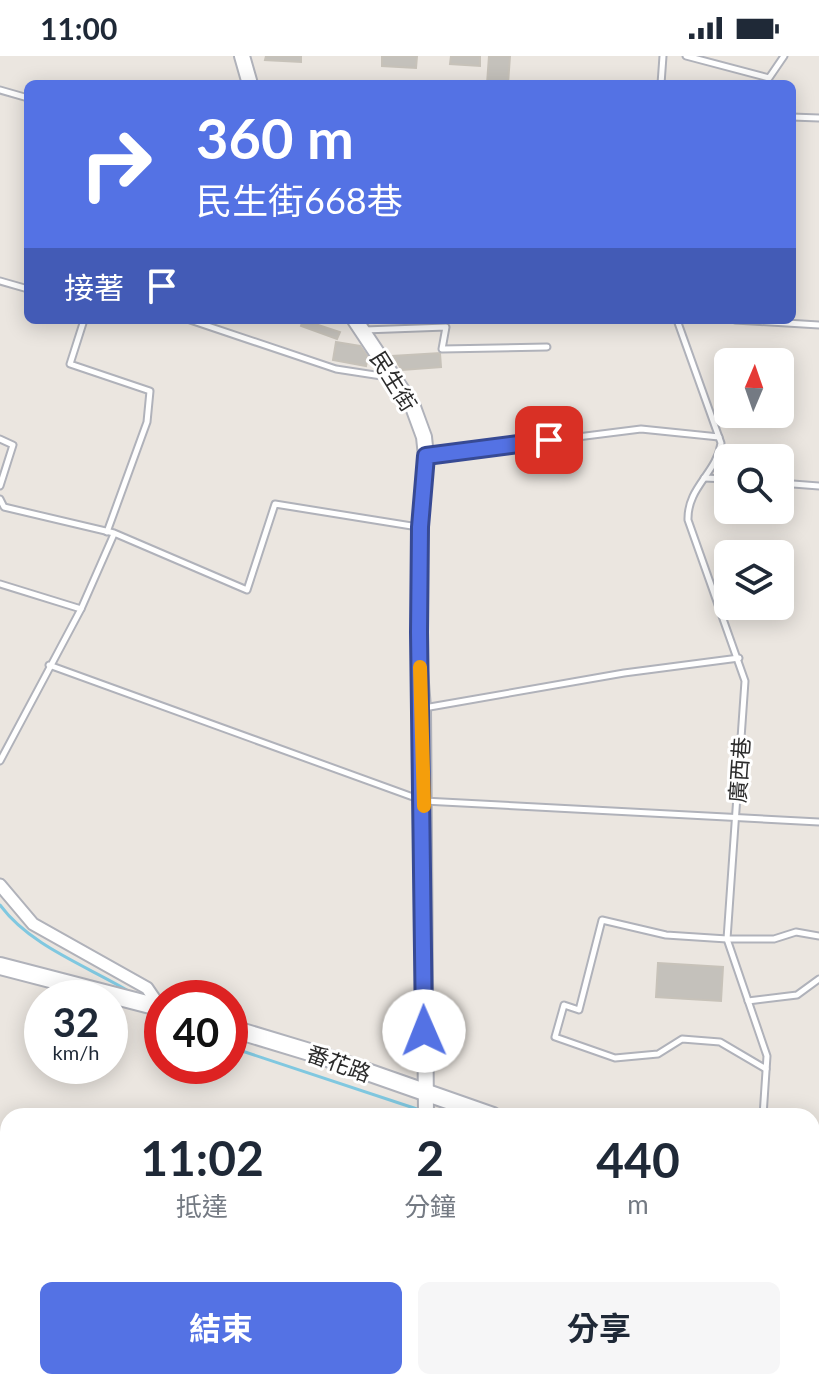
<!DOCTYPE html>
<html lang="zh-TW">
<meta charset="utf-8">
<style>
:root{--surface:#fff;--page:#f6f6f7;--text:#1f2937;--muted:#747a83;--accent:#5472e4}
body{margin:0;font-family:Lato,"Noto Sans TC",sans-serif;background:var(--page);color:var(--text);height:100vh;display:flex;flex-direction:column;font-size:30px;white-space:nowrap}
*{box-sizing:border-box;margin:0}
p{font-size:26px;color:var(--muted)}
.icon{flex:none;width:44px;height:44px;fill:none;stroke:currentColor;stroke-width:2;stroke-linecap:round;stroke-linejoin:round}
.map{position:relative;flex:1;overflow:hidden}
.panel{position:absolute;left:0px;top:1052px;width:820px;height:282px;display:flex;flex-direction:column;background:var(--surface);border-radius:24px 24px 0 0;box-shadow:0 4px 20px #0003}
.panel>*{flex:none}
.guide{position:absolute;left:24px;top:24px;width:772px;height:244px;border-radius:12px;box-shadow:0 4px 20px #0003;background:#5472e4;color:#fff;overflow:hidden}
.needle{width:52px;rotate:2deg}
.controls{position:absolute;left:714px;top:292px;display:grid;gap:16px}
.controls a{display:grid;place-items:center;width:80px;height:80px;border-radius:12px;background:var(--surface);box-shadow:0 4px 20px #0003;font-size:40px}
.speed{position:absolute;left:24px;top:924px;display:flex;gap:16px;font-size:40px;font-weight:700;text-align:center}
.speed>*{display:grid;place-content:center;width:104px;height:104px;border-radius:50%;background:var(--surface);box-shadow:0 4px 20px #0003;line-height:1}
.speed small{font-size:20px;font-weight:400}
.speed .limit{border:12px solid #d22;background:#fff;color:#111}
.pin{position:absolute;display:grid;place-items:center;width:68px;height:68px;color:#fff;margin:-34px;border-radius:16px;box-shadow:0 4px 12px #0006}
.me{position:absolute;width:88px;margin:-44px;rotate:359deg;stroke-linejoin:round;filter:drop-shadow(0 0 6px #0008)}
.turn{display:flex;align-items:center;gap:28px;height:168px;padding:0 40px;font-size:36px}
.turn .icon{width:104px;height:104px;stroke-width:2.5}
.turn b{display:block;font-size:56px;line-height:68px}
.then{display:flex;align-items:center;height:76px;padding:0 40px;background:#0003;gap:16px;font-size:30px}
.eta{display:flex;justify-content:space-evenly;align-items:center;height:136px;text-align:center}
.eta b{font-size:48px;font-weight:700;line-height:56px}
.button{display:flex;gap:16px;margin-top:auto;padding:16px 40px}
.button a{flex:1;height:92px;border-radius:12px;background:var(--accent);color:#fff;font-size:32px;font-weight:700;line-height:92px;text-align:center}
.button a+a{background:var(--page);color:var(--text)}
.status{display:flex;justify-content:space-between;align-items:center;height:56px;padding:0 40px;background:var(--surface);direction:ltr}
.status svg{height:22px;fill:currentColor}
.map>svg:first-child{display:block}
.lines{fill:none;stroke-linecap:round;stroke-linejoin:round}
.stream{stroke:#80c8e0;stroke-width:3}
.building{fill:#c4c1bb;stroke:#c7c2b9;stroke-width:2}
.service-casing{stroke:#b0b2ba;stroke-width:9}
.minor-casing{stroke:#b0b2ba;stroke-width:15}
.tertiary-casing{stroke:#b0b2ba;stroke-width:18}
.secondary-casing{stroke:#b0b2ba;stroke-width:20}
.service{stroke:#fff;stroke-width:5}
.minor{stroke:#fff;stroke-width:11}
.tertiary{stroke:#fff;stroke-width:14}
.secondary{stroke:#fff;stroke-width:16}
.route-casing{stroke:#374a94;stroke-width:20}
.route{stroke:#5472e4;stroke-width:14}
.slow{stroke:#f59e0b;stroke-width:14}
.labels{text-anchor:middle;dominant-baseline:central;stroke-width:6;stroke-linejoin:round;paint-order:stroke}
.street-label{font-size:22px;fill:#2c2c2c;stroke:#fff}
</style>
<div class="status"><b>11:00</b><svg viewBox="0 0 49 12"><path d="M0 12V9h3v3zM5 12V6h3v6zM10 12V3h3v9zM15 12V0h3v12zM26 1h20v11H26zM47 4h2v5h-2z"/></svg></div>
<div class="map">
<svg width="819" height="1333" viewBox="0 0 819 1333">
<rect width="100%" height="100%" fill="#ebe6e0"/>
<g class="lines">
<g class="stream">
<path d="M0 849C30 890 87 910 130 936"/>
<polyline points="153,957 162,966"/>
<polyline points="230,991 423,1055"/>
<polyline points="812,1186 819,1188"/>
</g>
</g>
<g class="building">
<polygon points="266,0 301,0 301,6 265,4"/>
<polygon points="382,0 417,0 416,12 382,10"/>
<polygon points="451,0 480,0 480,10 450,8"/>
<polygon points="489,0 510,0 508,28 487,28"/>
<polygon points="303,264 340,276 337,283 301,270"/>
<polygon points="336,286 360,290 368,301 366,310 333,304"/>
<polygon points="440,297 441,311 402,314 393,300"/>
<polygon points="658,907 723,911 721,945 656,941"/>
</g>
<g class="lines">
<g class="service-casing">
<g id="service">
<polyline points="686,0 769,22 784,0"/>
<polyline points="661,28 663,0"/>
<polyline points="0,34 28,42"/>
<polyline points="792,61 819,62"/>
<polyline points="0,225 28,233"/>
<polyline points="84,264 70,308 150,335 147,366 107,476"/>
<polyline points="190,264 336,313 388,321"/>
<path d="M677 264 721 387C717 417 687 431 688 464L745 625 727 883 767 1000 763 1060"/>
<polyline points="735,264 819,269"/>
<polyline points="364,274 446,271 442,293 547,291"/>
<polyline points="0,383 13,389 0,430"/>
<polyline points="427,400 641,373 719,381"/>
<polyline points="704,422 728,423"/>
<polyline points="780,427 819,430"/>
<polyline points="0,443 4,451 114,477 247,534 275,448 418,471"/>
<polyline points="0,528 81,553"/>
<polyline points="49,609 424,745 819,766"/>
<polyline points="424,652 624,617 739,602"/>
<polyline points="0,705 81,553 114,478"/>
<polyline points="748,945 797,939 819,923"/>
<polyline points="766,1013 720,986 682,983 658,998 615,1002 555,981 564,949 579,954 602,864 666,879 727,883 774,883 796,876 819,880"/>
<polyline points="812,1080 819,1081"/>
<polyline points="812,1309 819,1308"/>
<polyline points="561,1326 581,1333"/>
<polyline points="646,1333 694,1326"/>
</g>
</g>
<g class="minor-casing">
<g id="minor">
<polyline points="0,829 33,868 147,932 160,951"/>
<polyline points="0,1089 8,1091"/>
<polyline points="79,1333 112,1326"/>
</g>
</g>
<g class="tertiary-casing">
<g id="tertiary">
<polyline points="242,0 250,28"/>
<polyline points="355,264 413,351 424,381 426,400 420,471 419,602 423,652 426,1060"/>
<polyline points="509,1326 513,1333"/>
</g>
</g>
<g class="secondary-casing">
<g id="secondary">
<polyline points="0,910 162,952"/>
<polyline points="230,972 316,998 493,1060"/>
<polyline points="812,1167 819,1169"/>
</g>
</g>
<use href="#service" class="service"/>
<use href="#minor" class="minor"/>
<use href="#tertiary" class="tertiary"/>
<use href="#secondary" class="secondary"/>
</g>
<g class="lines">
<g class="route-casing">
<polyline id="route" points="424,975 419,576 420,471 426,400 549,384"/>
</g>
<use href="#route" class="route"/>
<polyline class="slow" points="420,611 424,750"/>
</g>
<g class="labels">
<g class="street-label">
<text transform="translate(394 325) rotate(58)">民生街</text>
<text transform="translate(739 714) rotate(-86)">廣西巷</text>
<text transform="translate(339 1007) rotate(20)">番花路</text>
</g>
</g>
</svg>
<div class="controls">
<a><svg class="needle" viewBox="-14 -14 28 28"><path d="M0-13l5 13h-10z" fill="#e53935"/><path d="M0 13l5-13h-10z" fill="#747a83"/></svg></a>
<a><svg class="icon" aria-label="search" viewBox="0 0 24 24"><circle cx="10" cy="10" r="6"/><path d="M15 15l6 6"/></svg></a>
<a><svg class="icon" aria-label="layers" viewBox="0 0 24 24"><path d="M12 4l9 5-9 5-9-5zM3 14l9 5 9-5"/></svg></a>
</div>
<div class="speed"><div>32<small>km/h</small></div><div class="limit">40</div></div>
<div class="pin" style="left:549px;top:384px;background:#d93025"><svg class="icon" aria-label="arrive" viewBox="0 0 24 24"><path d="M6 21V4h12l-3 4 3 4H6"/></svg></div>
<svg class="me" style="left:424px;top:975px" viewBox="-20 -20 40 40"><circle r="19" fill="#fff"/><path d="M0-13L10 11 0 6-10 11z" fill="#5472e4"/></svg>
<div class="guide">
<div class="turn"><svg class="icon" aria-label="right" viewBox="0 0 24 24"><path d="M7 20v-9h11M14 6l5 5-5 5"/></svg><div><b>360 m</b>民生街668巷</div></div>
<div class="then">接著<svg class="icon" aria-label="arrive" viewBox="0 0 24 24"><path d="M6 21V4h12l-3 4 3 4H6"/></svg></div>
</div>
<section class="panel">
<div class="eta">
<div><b>11:02</b><p>抵達</p></div>
<div><b>2</b><p>分鐘</p></div>
<div><b>440</b><p>m</p></div>
</div>
<div class="button"><a>結束</a><a>分享</a></div>
</section>
</div>
